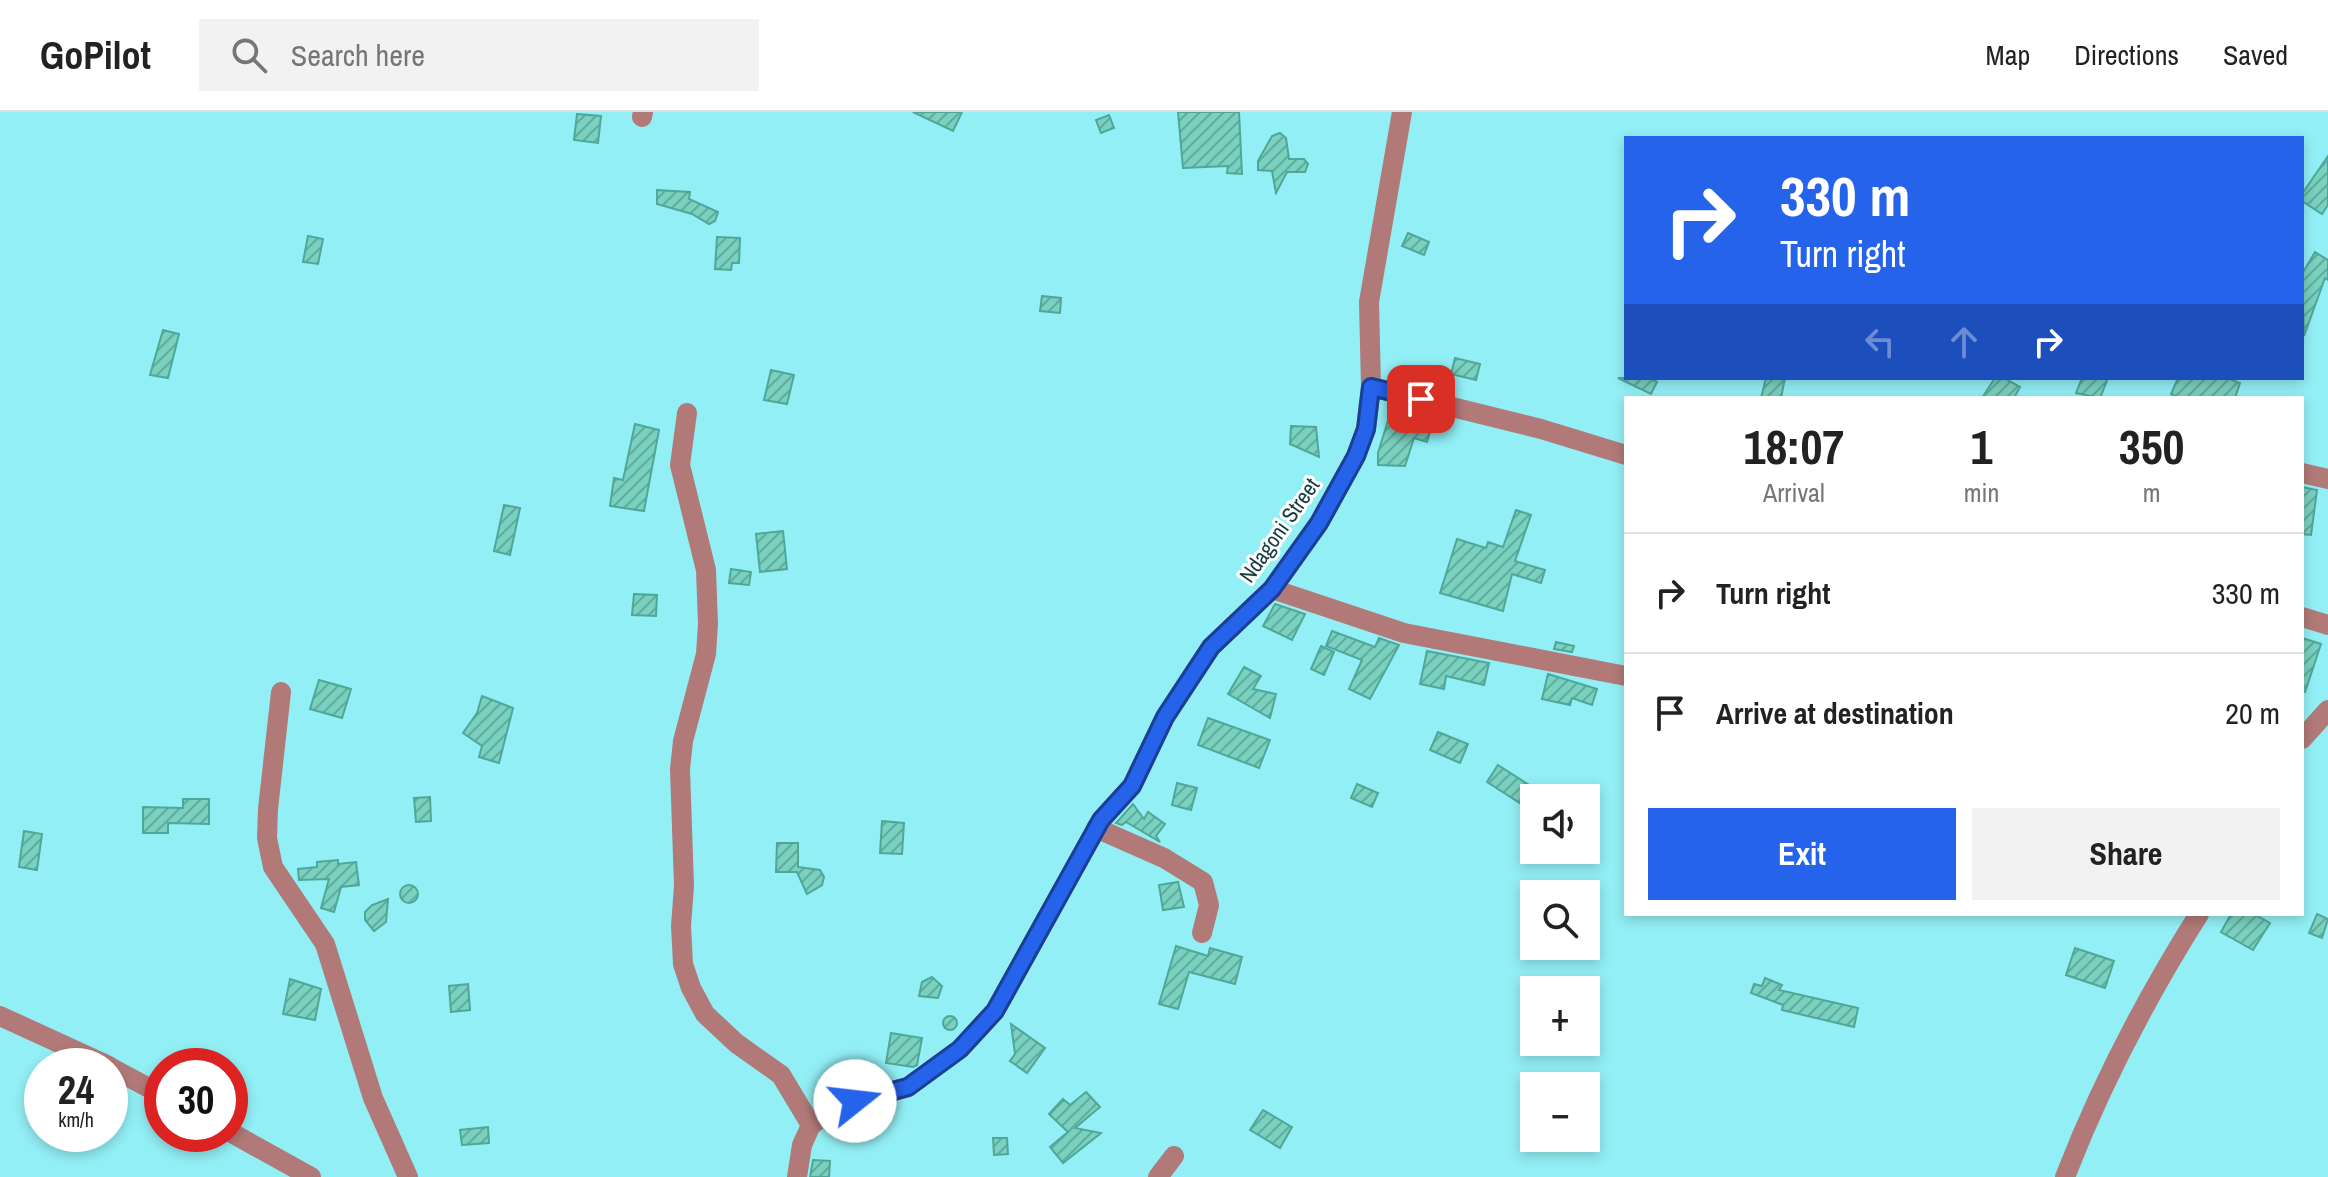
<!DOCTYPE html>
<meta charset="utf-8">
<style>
:root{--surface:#fff;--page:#f2f2f2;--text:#222;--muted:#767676;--line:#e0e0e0;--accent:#2563eb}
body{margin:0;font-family:"Archivo Narrow",sans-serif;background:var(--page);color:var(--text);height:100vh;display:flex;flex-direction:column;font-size:30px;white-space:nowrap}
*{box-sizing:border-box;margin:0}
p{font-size:26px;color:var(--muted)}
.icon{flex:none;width:44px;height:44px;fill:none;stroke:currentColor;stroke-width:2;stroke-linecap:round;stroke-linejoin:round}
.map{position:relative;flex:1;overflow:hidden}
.sheet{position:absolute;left:1624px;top:284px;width:680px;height:520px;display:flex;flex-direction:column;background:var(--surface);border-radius:0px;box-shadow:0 4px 12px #0003}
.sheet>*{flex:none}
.guide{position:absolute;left:1624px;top:24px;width:680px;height:244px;border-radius:0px;box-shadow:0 4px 12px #0003;background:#2563eb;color:#fff;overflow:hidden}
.tools{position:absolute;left:1520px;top:672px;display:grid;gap:16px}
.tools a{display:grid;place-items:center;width:80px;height:80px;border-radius:0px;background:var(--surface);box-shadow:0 4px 12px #0003;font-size:40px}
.speed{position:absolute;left:24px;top:936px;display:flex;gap:16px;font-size:40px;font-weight:700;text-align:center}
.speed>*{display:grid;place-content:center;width:104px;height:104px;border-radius:50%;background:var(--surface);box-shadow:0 4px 12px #0003;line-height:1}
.speed small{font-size:20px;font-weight:400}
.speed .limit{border:12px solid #d22;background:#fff;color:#111}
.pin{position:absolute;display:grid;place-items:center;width:68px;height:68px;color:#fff;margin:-34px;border-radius:16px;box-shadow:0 4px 12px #0006}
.me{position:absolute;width:88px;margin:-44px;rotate:74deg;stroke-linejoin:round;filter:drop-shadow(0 0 6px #0008)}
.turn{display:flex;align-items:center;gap:28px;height:168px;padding:0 24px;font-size:36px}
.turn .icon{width:104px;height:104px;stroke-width:2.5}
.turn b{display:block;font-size:56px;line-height:68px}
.lanes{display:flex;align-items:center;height:76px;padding:0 24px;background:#0003;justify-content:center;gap:40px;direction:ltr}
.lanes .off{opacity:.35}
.eta{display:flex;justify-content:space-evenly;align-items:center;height:136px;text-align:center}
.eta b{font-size:48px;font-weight:700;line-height:56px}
.cta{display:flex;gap:16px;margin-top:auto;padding:16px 24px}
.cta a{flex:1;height:92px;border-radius:0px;background:var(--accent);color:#fff;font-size:32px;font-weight:700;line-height:92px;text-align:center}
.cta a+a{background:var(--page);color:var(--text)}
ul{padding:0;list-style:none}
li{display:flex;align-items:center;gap:24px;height:120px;padding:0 24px;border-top:2px solid var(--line)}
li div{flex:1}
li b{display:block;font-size:30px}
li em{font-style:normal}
header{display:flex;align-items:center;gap:48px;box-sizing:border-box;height:112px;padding:0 40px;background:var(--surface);border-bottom:2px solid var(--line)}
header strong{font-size:38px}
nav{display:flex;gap:44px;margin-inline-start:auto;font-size:28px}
.search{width:560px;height:72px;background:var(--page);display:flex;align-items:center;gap:20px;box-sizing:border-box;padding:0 28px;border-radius:0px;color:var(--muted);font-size:30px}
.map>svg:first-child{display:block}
.building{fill:url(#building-hatch);stroke:#4ea798;stroke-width:2}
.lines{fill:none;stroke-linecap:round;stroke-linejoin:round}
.minor{stroke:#b17a78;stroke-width:20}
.route-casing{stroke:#184099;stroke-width:20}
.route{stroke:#2563eb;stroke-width:14}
.labels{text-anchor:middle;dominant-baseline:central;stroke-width:6;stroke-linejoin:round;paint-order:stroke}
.street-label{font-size:22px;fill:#153d3f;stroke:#fefefe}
</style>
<header>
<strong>GoPilot</strong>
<div class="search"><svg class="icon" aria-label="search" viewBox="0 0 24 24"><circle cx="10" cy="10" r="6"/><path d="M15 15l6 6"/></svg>Search here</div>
<nav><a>Map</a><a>Directions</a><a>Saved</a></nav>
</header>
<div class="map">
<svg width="2328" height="1065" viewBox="0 0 2328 1065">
<defs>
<pattern id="building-hatch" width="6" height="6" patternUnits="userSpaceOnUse" patternTransform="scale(2)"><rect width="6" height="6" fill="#79d1c0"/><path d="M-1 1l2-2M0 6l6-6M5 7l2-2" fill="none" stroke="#62ab9d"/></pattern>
</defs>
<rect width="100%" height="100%" fill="#92eff5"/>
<g class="building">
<polygon points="913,0 962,0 953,19"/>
<polygon points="1178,0 1239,0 1242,62 1227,61 1228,54 1183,56"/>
<polygon points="577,2 601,4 598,31 574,28"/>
<polygon points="1109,3 1114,16 1101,21 1096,8"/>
<polygon points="1280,21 1286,26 1289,47 1304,47 1308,52 1305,60 1287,60 1276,81 1272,59 1258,58 1258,49 1272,24"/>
<polygon points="2328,44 2328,93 2322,102 2302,89 2302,82"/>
<polygon points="657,78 690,80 689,87 718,100 715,109 709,112 692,102 657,92"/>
<polygon points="1408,121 1429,130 1424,143 1402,134"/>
<polygon points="308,124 323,127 318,152 303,150"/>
<polygon points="717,125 740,126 739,151 732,151 731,158 715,157"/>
<polygon points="2315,140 2328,148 2328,168 2325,166 2304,224 2302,162"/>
<polygon points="1042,184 1061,186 1060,201 1040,199"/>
<polygon points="163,218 179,222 168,266 150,263"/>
<polygon points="1455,246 1480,252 1476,268 1451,262"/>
<polygon points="771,258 794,263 787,292 764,288"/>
<polygon points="1618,266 1649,266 1657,270 1651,282"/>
<polygon points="1766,266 1785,266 1781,286 1761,286"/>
<polygon points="1995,266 2004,266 2020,275 2014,286 1982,286"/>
<polygon points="2082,266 2108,266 2100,286 2076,281"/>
<polygon points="2178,266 2227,266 2240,271 2235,286 2180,286 2171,282"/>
<polygon points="1390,302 1431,316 1427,330 1414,326 1405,354 1378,353 1378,341"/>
<polygon points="635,312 659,318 644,399 610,394 614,366 623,368"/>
<polygon points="1291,314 1316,315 1319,345 1290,332"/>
<polygon points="2302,375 2317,378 2311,423 2302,422"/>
<polygon points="504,393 520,396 510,443 494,439"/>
<polygon points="1516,398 1531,403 1515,449 1545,458 1541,471 1512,462 1503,499 1440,481 1457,427 1486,436 1488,430 1503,435"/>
<polygon points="783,419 787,457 760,460 756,422"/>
<polygon points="731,457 751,460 749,473 729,471"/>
<polygon points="634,482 657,483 656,504 632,503"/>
<polygon points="1275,492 1305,502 1292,528 1263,514"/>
<polygon points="1332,519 1375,535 1379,526 1399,533 1370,587 1349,577 1362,548 1326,534"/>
<polygon points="2302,526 2321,532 2305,580 2302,579"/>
<polygon points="1556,530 1574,534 1572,540 1554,537"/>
<polygon points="1321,534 1334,540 1324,563 1311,557"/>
<polygon points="1427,539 1489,551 1484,573 1446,564 1444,577 1420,572"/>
<polygon points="1244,555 1261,564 1253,577 1276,582 1270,606 1228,582"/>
<polygon points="1548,562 1597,577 1592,593 1572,586 1570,593 1542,587"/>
<polygon points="319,568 351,577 342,606 310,597"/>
<polygon points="482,584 513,596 499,651 479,645 482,634 463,621 477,601"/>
<polygon points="1208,606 1270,628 1259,656 1198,633"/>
<polygon points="1438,620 1468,632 1460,651 1430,638"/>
<polygon points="1498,653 1537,678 1526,695 1487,670"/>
<polygon points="1177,671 1197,676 1191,698 1172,693"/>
<polygon points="1357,672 1378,681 1372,695 1351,686"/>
<polygon points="430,685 431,709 416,710 414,686"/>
<polygon points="183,687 209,687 209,712 168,711 168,721 143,721 143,695 183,696"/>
<polygon points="1133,692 1144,707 1148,700 1165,712 1156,724 1160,730 1126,710 1122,713 1116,711"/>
<polygon points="882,709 904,711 902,742 880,741"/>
<polygon points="24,719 42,722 37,758 19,755"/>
<polygon points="777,731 798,731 798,755 820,758 824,765 822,773 807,782 797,760 776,760"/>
<polygon points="338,748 338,752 356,750 359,773 341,775 334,800 321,796 329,767 299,768 298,757 317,755 317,750"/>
<polygon points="1178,770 1184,795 1163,798 1159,773"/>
<circle cx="409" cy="782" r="9"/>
<polygon points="388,787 386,810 374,819 365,808 365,800 372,793"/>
<polygon points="2231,802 2254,802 2270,811 2253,838 2221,820"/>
<polygon points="2317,802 2328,807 2322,826 2309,821"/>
<polygon points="1176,834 1208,844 1210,836 1242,845 1235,872 1189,860 1178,897 1159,892"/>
<polygon points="2075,836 2114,849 2105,876 2066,863"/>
<polygon points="932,865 942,874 938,886 919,884 922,870"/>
<polygon points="1765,866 1782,873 1779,878 1858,896 1854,915 1782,898 1783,893 1751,881 1754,872 1762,874"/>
<polygon points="290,867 321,877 315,908 283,902"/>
<polygon points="468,872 470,898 451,900 449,874"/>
<circle cx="950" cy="911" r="7"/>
<polygon points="1011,912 1045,936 1027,961 1010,949 1015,942"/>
<polygon points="891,921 922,926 917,953 913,955 886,951"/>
<polygon points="1086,980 1100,995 1075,1016 1101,1021 1063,1051 1050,1035 1068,1020 1049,1002 1063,987 1070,993"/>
<polygon points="1263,998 1292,1015 1280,1036 1250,1018"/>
<polygon points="488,1015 489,1031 462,1033 460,1018"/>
<polygon points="993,1026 1007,1026 1008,1042 994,1043"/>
<polygon points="813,1048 830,1049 829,1065 810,1065"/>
</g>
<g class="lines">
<g class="minor">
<polyline points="642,5 643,0"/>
<polyline points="1371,275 1541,317 1626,343"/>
<polyline points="687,301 680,353 706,458 708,512 706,542 683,629 680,657 684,774 681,814 683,852 691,876 705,902 736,931 781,963 811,1013"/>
<polyline points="2302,361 2328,367"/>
<polyline points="1272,477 1404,521 1626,564"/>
<polyline points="2302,505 2328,513"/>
<polyline points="281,580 268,697 267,726 273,755 325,832 373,986 408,1065"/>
<polyline points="2302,627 2328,598"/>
<polyline points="1096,716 1164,746 1203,770 1209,793 1202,821"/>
<polyline points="0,904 109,954"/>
<polyline points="110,955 162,983"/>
<polyline points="230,1020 311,1065"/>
<polyline points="797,1065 802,1033 811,1013 837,995 908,975 960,937 995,899 1101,708 1132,674 1165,605 1211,535 1272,477 1319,411 1356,344 1366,317 1371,275 1369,190 1402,0"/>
<polyline points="1158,1065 1174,1044"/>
<path d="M2065 1065C2101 972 2146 886 2199 802"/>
</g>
</g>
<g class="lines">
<g class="route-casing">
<polyline id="route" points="855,989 908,975 960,937 995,899 1101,708 1132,674 1165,605 1211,535 1272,477 1319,411 1356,344 1366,317 1371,275 1421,287"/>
</g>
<use href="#route" class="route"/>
</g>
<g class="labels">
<g class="street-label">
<text transform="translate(1279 418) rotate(-55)">Ndagoni Street</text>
</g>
</g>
</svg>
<div class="tools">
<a><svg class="icon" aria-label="sound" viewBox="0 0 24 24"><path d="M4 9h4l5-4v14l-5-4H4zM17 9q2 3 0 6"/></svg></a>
<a><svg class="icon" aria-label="search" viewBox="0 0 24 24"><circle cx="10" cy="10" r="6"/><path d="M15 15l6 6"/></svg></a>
<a>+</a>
<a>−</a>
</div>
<div class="speed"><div>24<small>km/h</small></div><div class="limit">30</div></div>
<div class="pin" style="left:1421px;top:287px;background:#d93025"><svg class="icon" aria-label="arrive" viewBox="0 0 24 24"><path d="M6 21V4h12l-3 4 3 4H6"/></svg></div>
<svg class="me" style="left:855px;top:989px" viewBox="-20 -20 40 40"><circle r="19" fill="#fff"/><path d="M0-13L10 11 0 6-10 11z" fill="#2563eb"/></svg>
<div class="guide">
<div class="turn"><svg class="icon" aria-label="right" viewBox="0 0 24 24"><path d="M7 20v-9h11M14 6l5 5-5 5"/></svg><div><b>330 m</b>Turn right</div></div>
<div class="lanes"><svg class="icon off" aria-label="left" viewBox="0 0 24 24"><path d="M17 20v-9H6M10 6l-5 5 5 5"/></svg><svg class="icon off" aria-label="ahead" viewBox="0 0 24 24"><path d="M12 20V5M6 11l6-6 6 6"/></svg><svg class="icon" aria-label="right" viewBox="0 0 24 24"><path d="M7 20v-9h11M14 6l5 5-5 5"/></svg></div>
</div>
<section class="sheet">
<div class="eta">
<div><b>18:07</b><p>Arrival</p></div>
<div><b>1</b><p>min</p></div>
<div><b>350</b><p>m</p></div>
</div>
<ul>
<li><svg class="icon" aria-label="right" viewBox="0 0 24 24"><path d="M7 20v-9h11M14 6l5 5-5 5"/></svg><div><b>Turn right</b></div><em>330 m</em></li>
<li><svg class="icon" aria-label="arrive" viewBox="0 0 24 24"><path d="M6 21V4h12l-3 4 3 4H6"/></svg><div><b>Arrive at destination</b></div><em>20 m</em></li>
</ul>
<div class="cta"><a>Exit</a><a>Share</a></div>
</section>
</div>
